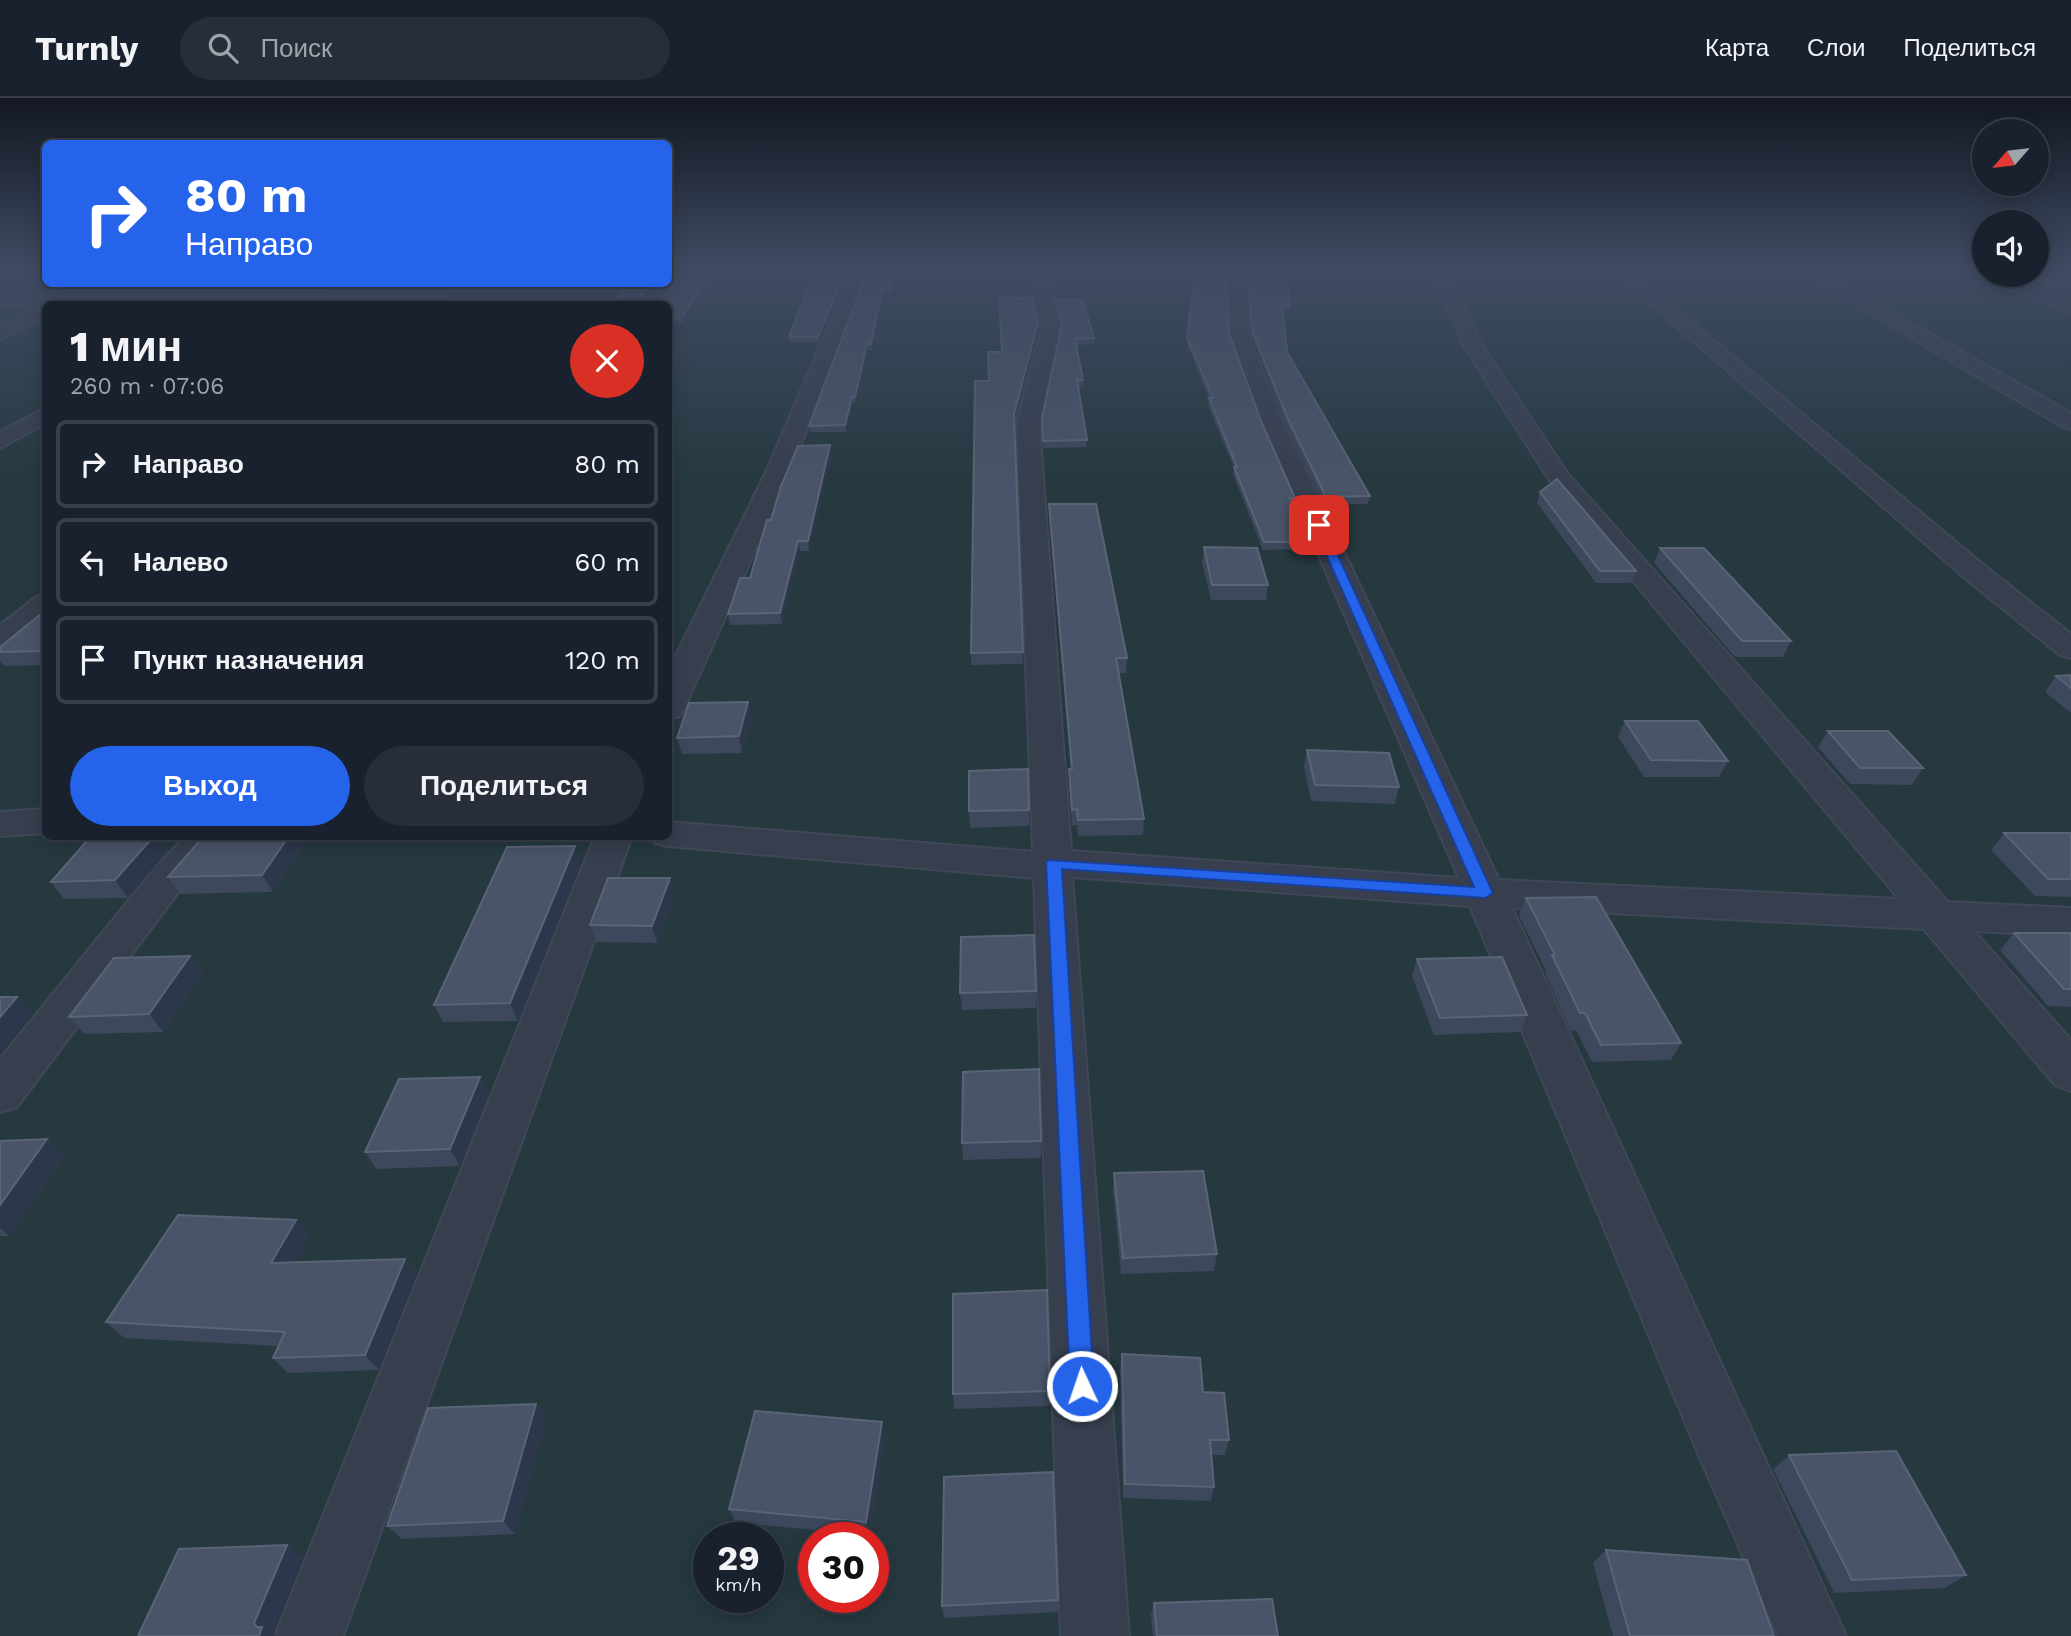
<!DOCTYPE html>
<html lang="ru">
<meta charset="utf-8">
<style>
:root{--surface:#1a212e;--page:#272e3a;--text:#f1f3f6;--muted:#9fa3aa;--line:#383e4a;--accent:#2563eb}
body{margin:0;font-family:"Work Sans",sans-serif;background:var(--page);color:var(--text);height:100vh;display:flex;flex-direction:column;font-size:26px;white-space:nowrap}
*{box-sizing:border-box;margin:0}
p{font-size:23px;color:var(--muted)}
.icon{flex:none;width:38px;height:38px;fill:none;stroke:currentColor;stroke-width:2;stroke-linecap:round;stroke-linejoin:round}
.map{position:relative;flex:1;overflow:hidden}
.side{position:absolute;left:42px;top:203px;width:630px;height:539px;display:flex;flex-direction:column;background:var(--surface);border-radius:10px;box-shadow:0 4px 18px #0003,0 0 0 2px var(--line)}
.side>*{flex:none}
.hud{position:absolute;left:42px;top:42px;width:630px;height:147px;border-radius:10px;box-shadow:0 4px 18px #0003,0 0 0 2px var(--line);background:#2563eb;color:#fff;overflow:hidden}
.needle{width:46px;rotate:242deg}
.tools{position:absolute;left:1972px;top:21px;display:grid;gap:14px}
.tools a{display:grid;place-items:center;width:77px;height:77px;border-radius:50%;background:var(--surface);box-shadow:0 4px 18px #0003,0 0 0 2px var(--line);font-size:35px}
.speed{position:absolute;left:693px;top:1424px;display:flex;gap:14px;font-size:35px;font-weight:700;text-align:center}
.speed>*{display:grid;place-content:center;width:91px;height:91px;border-radius:50%;background:var(--surface);box-shadow:0 4px 18px #0003,0 0 0 2px var(--line);line-height:1}
.speed small{font-size:18px;font-weight:400}
.speed .limit{border:10px solid #d22;background:#fff;color:#111}
.pin{position:absolute;display:grid;place-items:center;width:60px;height:60px;color:#fff;margin:-30px;border-radius:14px;box-shadow:0 4px 10px #0006}
.me{position:absolute;width:77px;margin:-38px;rotate:357deg;stroke-linejoin:round;filter:drop-shadow(0 0 5px #0008)}
.turn{display:flex;align-items:center;gap:24px;height:147px;padding:0 28px;font-size:32px}
.turn .icon{width:91px;height:91px;stroke-width:2.5}
.turn b{display:block;font-size:49px;line-height:60px}
.round{display:grid;place-items:center;flex:none;width:74px;height:74px;border-radius:37px;background:var(--page)}
.overview{display:flex;align-items:center;justify-content:space-between;height:119px;padding:0 28px}
h1{font-size:42px;font-weight:800;line-height:52px}
.primary-button{display:flex;gap:14px;margin-top:auto;padding:14px 28px}
.primary-button a{flex:1;height:80px;border-radius:42px;background:var(--accent);color:#fff;font-size:28px;font-weight:800;line-height:80px;text-align:center}
.primary-button a+a{background:var(--page);color:var(--text)}
ul{padding:0;list-style:none}
li{display:flex;align-items:center;gap:21px;height:88px;margin:0 14px 10px;padding:0 14px;border:4px solid var(--line);border-radius:10px}
li div{flex:1}
li b{display:block;font-size:26px}
li em{font-style:normal}
header{display:flex;align-items:center;gap:42px;box-sizing:border-box;height:98px;padding:0 35px;background:var(--surface);border-bottom:2px solid var(--line)}
header strong{font-size:33px}
nav{display:flex;gap:38px;margin-inline-start:auto;font-size:24px}
.search{width:490px;height:63px;background:var(--page);display:flex;align-items:center;gap:18px;box-sizing:border-box;padding:0 24px;border-radius:38px;color:var(--muted);font-size:26px}
.map>svg:first-child{display:block}
.green{fill:#25393f;fill-rule:evenodd}
.lines{fill:none;stroke-linecap:round;stroke-linejoin:round}
.street-casing{stroke:#404757;stroke-width:4}
.street{fill:#373e4e;fill-rule:evenodd}
.wall{fill:#3d485c}
.shaded-wall{fill:#2d374b}
.building{fill:#495468;stroke:#5a6477;stroke-width:2}
.route{fill:#2563eb;stroke:#184099;stroke-width:2}
</style>
<header>
<strong>Turnly</strong>
<div class="search"><svg class="icon" aria-label="search" viewBox="0 0 24 24"><circle cx="10" cy="10" r="6"/><path d="M15 15l6 6"/></svg>Поиск</div>
<nav><a>Карта</a><a>Слои</a><a>Поделиться</a></nav>
</header>
<div class="map">
<svg width="2071" height="1538" viewBox="0 0 2071 1538">
<rect width="100%" height="100%" fill="#232c3e"/>
<path class="green" d="M0 171H45L46 186H668L669 171H1984V177H2037L2071 171V1538H0ZM46 206H668V738H46ZM709 1440H768V1500H709ZM814 1440H873V1500H814Z"/>
<g class="lines">
<g class="street-casing">
<g id="street">
<polygon points="673,171 689,171 660,206 643,206 660,186 668,186 668,175"/>
<polygon points="853,171 869,171 791,372 684,611 680,618 668,621 668,574 767,372"/>
<polygon points="1034,171 1050,171 1053,211 1059,232 1039,326 1071,753 1459,780 1263,329 1231,240 1227,171 1243,171 1249,240 1285,329 1499,782 1899,801 1552,386 1465,250 1429,171 1445,171 1484,250 1568,376 1948,804 2071,810 2071,838 1974,833 2071,942 2071,993 2055,987 1924,831 1512,810 1846,1538 1778,1538 1698,1355 1470,808 1072,779 1129,1538 1061,1538 1034,780 668,748 655,745 651,738 668,738 668,724 1033,754 1017,326 1041,232 1035,211"/>
<polygon points="1611,171 1628,171 1986,469 2071,536 2071,560 2060,557 1966,481"/>
<polygon points="1795,171 1814,171 2071,315 2071,331 2063,329"/>
<polygon points="1987,177 2008,177 2071,205 2071,217"/>
<polygon points="436,195 445,200 442,204 46,206 46,220 0,241 0,228 45,208 0,208 0,198"/>
<polygon points="46,310 46,325 0,350 0,334"/>
<polygon points="46,497 46,520 11,548 0,551 0,527 36,499"/>
<polygon points="46,711 46,735 0,738 0,714"/>
<polygon points="186,738 226,738 183,788 17,1009 0,1014 0,961 155,770"/>
<polygon points="595,738 632,738 343,1538 275,1538"/>
</g>
</g>
<use href="#street" class="street"/>
</g>
<g class="wall">
<polygon points="815,171 819,245 790,245 789,239"/>
<polygon points="868,171 898,171 891,196 883,196 872,252 868,252 856,305 852,305 846,334 810,334 809,328"/>
<polygon points="1195,171 1229,235 1261,323 1295,400 1293,407 1311,444 1309,451 1263,452 1233,376 1234,370 1208,307 1209,300 1187,246"/>
<polygon points="1246,171 1286,171 1290,207 1289,213 1283,213 1287,254 1370,398 1368,406 1324,406 1287,328 1252,239"/>
<polygon points="2071,171 2071,195 2059,195 2016,177 2037,177"/>
<polygon points="718,175 704,191 683,226 668,226 668,206 612,206 657,186 643,203 659,203"/>
<polygon points="1055,202 1094,240 1094,246 1076,247 1083,282 1083,289 1078,289 1087,342 1086,349 1043,350 1042,326 1061,230 1055,208"/>
<polygon points="1038,232 1015,325 1023,566 971,567 971,555 989,283 1001,254"/>
<polygon points="830,347 832,357 809,453 800,453 782,526 730,527 728,516 750,480 771,422"/>
<polygon points="1540,394 1636,473 1631,485 1596,485 1537,405"/>
<polygon points="1049,406 1127,560 1126,575 1119,575 1144,721 1143,737 1078,738 1077,727 1072,727 1069,687 1069,671 1071,671 1049,420"/>
<polygon points="1204,449 1268,487 1266,502 1211,502 1202,464"/>
<polygon points="1660,450 1791,543 1783,559 1735,559 1654,465"/>
<polygon points="46,512 46,567 4,568 0,562 0,549"/>
<polygon points="2071,577 2071,615 2045,594 2056,578"/>
<polygon points="748,604 751,620 742,655 682,656 677,640"/>
<polygon points="1625,623 1728,663 1719,679 1644,679 1618,639"/>
<polygon points="1828,633 1923,670 1912,687 1850,686 1818,649"/>
<polygon points="1307,652 1399,689 1395,706 1311,703 1304,668"/>
<polygon points="1029,712 1029,728 970,730 969,713"/>
<polygon points="2004,735 2071,735 2071,799 2035,798 1991,752"/>
<polygon points="91,738 158,738 168,753 128,800 64,801 51,784"/>
<polygon points="204,738 298,738 303,748 273,794 180,796 168,779"/>
<polygon points="581,765 518,923 443,924 434,907"/>
<polygon points="675,798 657,845 596,844 590,827"/>
<polygon points="1526,800 1681,945 1671,962 1592,964 1576,932 1571,933 1545,875 1546,872 1519,818"/>
<polygon points="2014,835 2071,835 2071,909 2048,908 2000,852"/>
<polygon points="190,858 203,875 163,934 84,936 69,919"/>
<polygon points="1417,861 1527,917 1520,934 1434,937 1412,878"/>
<polygon points="1036,893 1036,910 962,912 960,895"/>
<polygon points="489,996 460,1068 376,1071 365,1054"/>
<polygon points="47,1041 64,1058 9,1138 0,1138 0,1043"/>
<polygon points="1041,1043 1041,1060 963,1062 962,1045"/>
<polygon points="1114,1075 1217,1156 1214,1173 1121,1176 1113,1092"/>
<polygon points="310,1139 295,1164 405,1161 417,1177 379,1272 288,1275 273,1260 278,1248 124,1240 106,1224"/>
<polygon points="1122,1256 1229,1342 1225,1357 1211,1357 1214,1389 1211,1403 1123,1400 1120,1272"/>
<polygon points="1050,1293 1050,1308 954,1311 953,1296"/>
<polygon points="536,1306 546,1321 515,1436 402,1441 387,1428"/>
<polygon points="885,1339 870,1437 736,1425 729,1411"/>
<polygon points="1789,1357 1966,1477 1945,1490 1834,1495 1773,1371"/>
<polygon points="1606,1452 1774,1538 1613,1538 1593,1465"/>
<polygon points="1058,1502 1058,1514 944,1520 942,1508"/>
<polygon points="1154,1505 1278,1538 1153,1538 1151,1517"/>
</g>
<g class="shaded-wall">
<polygon points="716,171 721,171 704,191 683,226 682,220 704,185"/>
<polygon points="847,171 850,171 819,245 818,239"/>
<polygon points="896,171 898,171 891,196 891,191"/>
<polygon points="651,186 657,186 640,206 639,201"/>
<polygon points="882,191 883,196 872,252 871,246"/>
<polygon points="1038,224 1038,232 1014,325 1014,316"/>
<polygon points="867,246 868,252 856,305 855,299"/>
<polygon points="852,299 852,305 846,334 845,327"/>
<polygon points="830,347 832,357 809,453 808,443"/>
<polygon points="798,443 800,453 782,526 780,515"/>
<polygon points="748,604 751,620 742,655 739,638"/>
<polygon points="154,738 158,738 168,753 128,800 115,782"/>
<polygon points="289,738 298,738 303,748 273,794 262,777"/>
<polygon points="575,748 581,765 518,923 510,905"/>
<polygon points="670,780 675,798 657,845 652,828"/>
<polygon points="190,858 203,875 163,934 149,916"/>
<polygon points="17,899 32,916 0,956 0,919"/>
<polygon points="480,979 489,996 460,1068 450,1051"/>
<polygon points="47,1041 64,1058 9,1138 0,1130 0,1107"/>
<polygon points="296,1122 310,1139 285,1181 271,1165"/>
<polygon points="405,1161 417,1177 379,1272 365,1257"/>
<polygon points="536,1306 546,1321 515,1436 503,1423"/>
<polygon points="882,1324 885,1339 870,1437 866,1424"/>
<polygon points="287,1447 303,1460 273,1536 276,1538 259,1538 257,1529 254,1525"/>
</g>
<g class="building">
<polygon points="687,171 716,171 704,185 682,220 668,220 668,206 612,206 629,186 651,186 639,201 642,203 659,203"/>
<polygon points="815,171 847,171 818,239 789,239"/>
<polygon points="868,171 896,171 891,191 882,191 871,246 867,246 855,299 852,299 845,327 809,328"/>
<polygon points="1195,171 1226,171 1229,235 1261,323 1295,400 1290,400 1311,444 1264,444 1234,369 1237,369 1209,300 1213,300 1187,240"/>
<polygon points="1247,171 1286,171 1290,207 1282,207 1287,254 1370,398 1326,399 1288,321 1252,233"/>
<polygon points="2037,171 2071,171 2071,189 2062,189 2032,177 2037,177"/>
<polygon points="999,200 1032,200 1038,224 1014,316 1023,554 971,555 975,283 989,283 988,254 1002,254"/>
<polygon points="1055,202 1083,202 1094,240 1075,241 1083,282 1077,282 1087,342 1043,343 1042,320 1062,227"/>
<polygon points="830,347 808,443 798,443 780,515 728,516 740,480 750,480 767,422 771,422 781,388 798,348"/>
<polygon points="1557,381 1636,473 1600,473 1540,394"/>
<polygon points="1049,406 1096,406 1127,560 1116,560 1144,721 1078,722 1077,711 1072,712 1069,671 1072,671"/>
<polygon points="1204,449 1257,450 1268,487 1212,487"/>
<polygon points="1660,450 1704,450 1791,543 1742,543"/>
<polygon points="46,512 46,553 0,554 0,549"/>
<polygon points="2071,577 2071,590 2056,578"/>
<polygon points="748,604 739,638 677,640 689,605"/>
<polygon points="1625,623 1698,623 1728,663 1651,662"/>
<polygon points="1828,633 1888,633 1923,670 1860,670"/>
<polygon points="1307,652 1389,655 1399,689 1315,687"/>
<polygon points="1028,671 1029,712 969,713 969,673"/>
<polygon points="2004,735 2071,735 2071,781 2048,781"/>
<polygon points="91,738 154,738 115,782 51,784"/>
<polygon points="204,738 289,738 262,777 168,779"/>
<polygon points="575,748 510,905 434,907 507,749"/>
<polygon points="608,780 670,780 652,828 590,827"/>
<polygon points="1596,799 1681,945 1601,947 1585,915 1580,915 1552,857 1555,857 1526,800"/>
<polygon points="2014,835 2071,835 2071,891 2064,891"/>
<polygon points="1034,837 1036,893 960,895 961,839"/>
<polygon points="190,858 149,916 69,919 114,860"/>
<polygon points="1502,859 1527,917 1440,920 1417,861"/>
<polygon points="0,899 17,899 0,919"/>
<polygon points="1039,971 1041,1043 962,1045 963,974"/>
<polygon points="480,979 450,1051 365,1054 399,981"/>
<polygon points="47,1041 0,1107 0,1043"/>
<polygon points="1203,1073 1217,1156 1123,1160 1114,1075"/>
<polygon points="178,1117 296,1122 271,1165 405,1161 365,1257 273,1260 285,1234 106,1224"/>
<polygon points="1047,1192 1050,1293 953,1296 953,1196"/>
<polygon points="1122,1256 1200,1260 1203,1294 1224,1295 1229,1342 1210,1342 1214,1389 1125,1386"/>
<polygon points="536,1306 503,1423 387,1428 428,1310"/>
<polygon points="755,1313 882,1324 866,1424 729,1411"/>
<polygon points="1896,1353 1966,1477 1852,1482 1789,1357"/>
<polygon points="1053,1374 1058,1502 942,1508 944,1379"/>
<polygon points="287,1447 254,1525 257,1529 262,1529 259,1538 138,1538 179,1451"/>
<polygon points="1606,1452 1747,1462 1774,1538 1630,1538"/>
<polygon points="1272,1501 1278,1538 1157,1538 1154,1505"/>
</g>
<linearGradient id="sky" x2="0" y2="1"><stop stop-color="#131822"/><stop offset="0.44" stop-color="#3f4b63"/><stop offset="1" stop-color="#3f4b63" stop-opacity="0"/></linearGradient>
<rect width="2071" height="386" fill="url(#sky)"/>
<polygon class="route" points="1315,425 1324,427 1493,795 1485,800 1062,771 1094,1288 1090,1296 1082,1300 1073,1296 1070,1288 1046,765 1048,762 1474,789 1313,427"/>
</svg>
<div class="tools">
<a><svg class="needle" viewBox="-14 -14 28 28"><path d="M0-13l5 13h-10z" fill="#e53935"/><path d="M0 13l5-13h-10z" fill="#9fa3aa"/></svg></a>
<a><svg class="icon" aria-label="sound" viewBox="0 0 24 24"><path d="M4 9h4l5-4v14l-5-4H4zM17 9q2 3 0 6"/></svg></a>
</div>
<div class="speed"><div>29<small>km/h</small></div><div class="limit">30</div></div>
<div class="pin" style="left:1319px;top:427px;background:#d93025"><svg class="icon" aria-label="arrive" viewBox="0 0 24 24"><path d="M6 21V4h12l-3 4 3 4H6"/></svg></div>
<svg class="me" style="left:1082px;top:1288px" viewBox="-20 -20 40 40"><circle r="17" fill="#2563eb" stroke="#fff" stroke-width="3"/><path d="M0-11L8 9 0 5-8 9z" fill="#fff"/></svg>
<div class="hud">
<div class="turn"><svg class="icon" aria-label="right" viewBox="0 0 24 24"><path d="M7 20v-9h11M14 6l5 5-5 5"/></svg><div><b>80 m</b>Направо</div></div>
</div>
<section class="side">
<div class="overview"><div><h1>1 мин</h1><p>260 m · 07:06</p></div><a class="round" style="background:#d93025;color:#fff"><svg class="icon" aria-label="close" viewBox="0 0 24 24"><path d="M6 6l12 12M18 6L6 18"/></svg></a></div>
<ul>
<li><svg class="icon" aria-label="right" viewBox="0 0 24 24"><path d="M7 20v-9h11M14 6l5 5-5 5"/></svg><div><b>Направо</b></div><em>80 m</em></li>
<li><svg class="icon" aria-label="left" viewBox="0 0 24 24"><path d="M17 20v-9H6M10 6l-5 5 5 5"/></svg><div><b>Налево</b></div><em>60 m</em></li>
<li><svg class="icon" aria-label="arrive" viewBox="0 0 24 24"><path d="M6 21V4h12l-3 4 3 4H6"/></svg><div><b>Пункт назначения</b></div><em>120 m</em></li>
</ul>
<div class="primary-button"><a>Выход</a><a>Поделиться</a></div>
</section>
</div>
